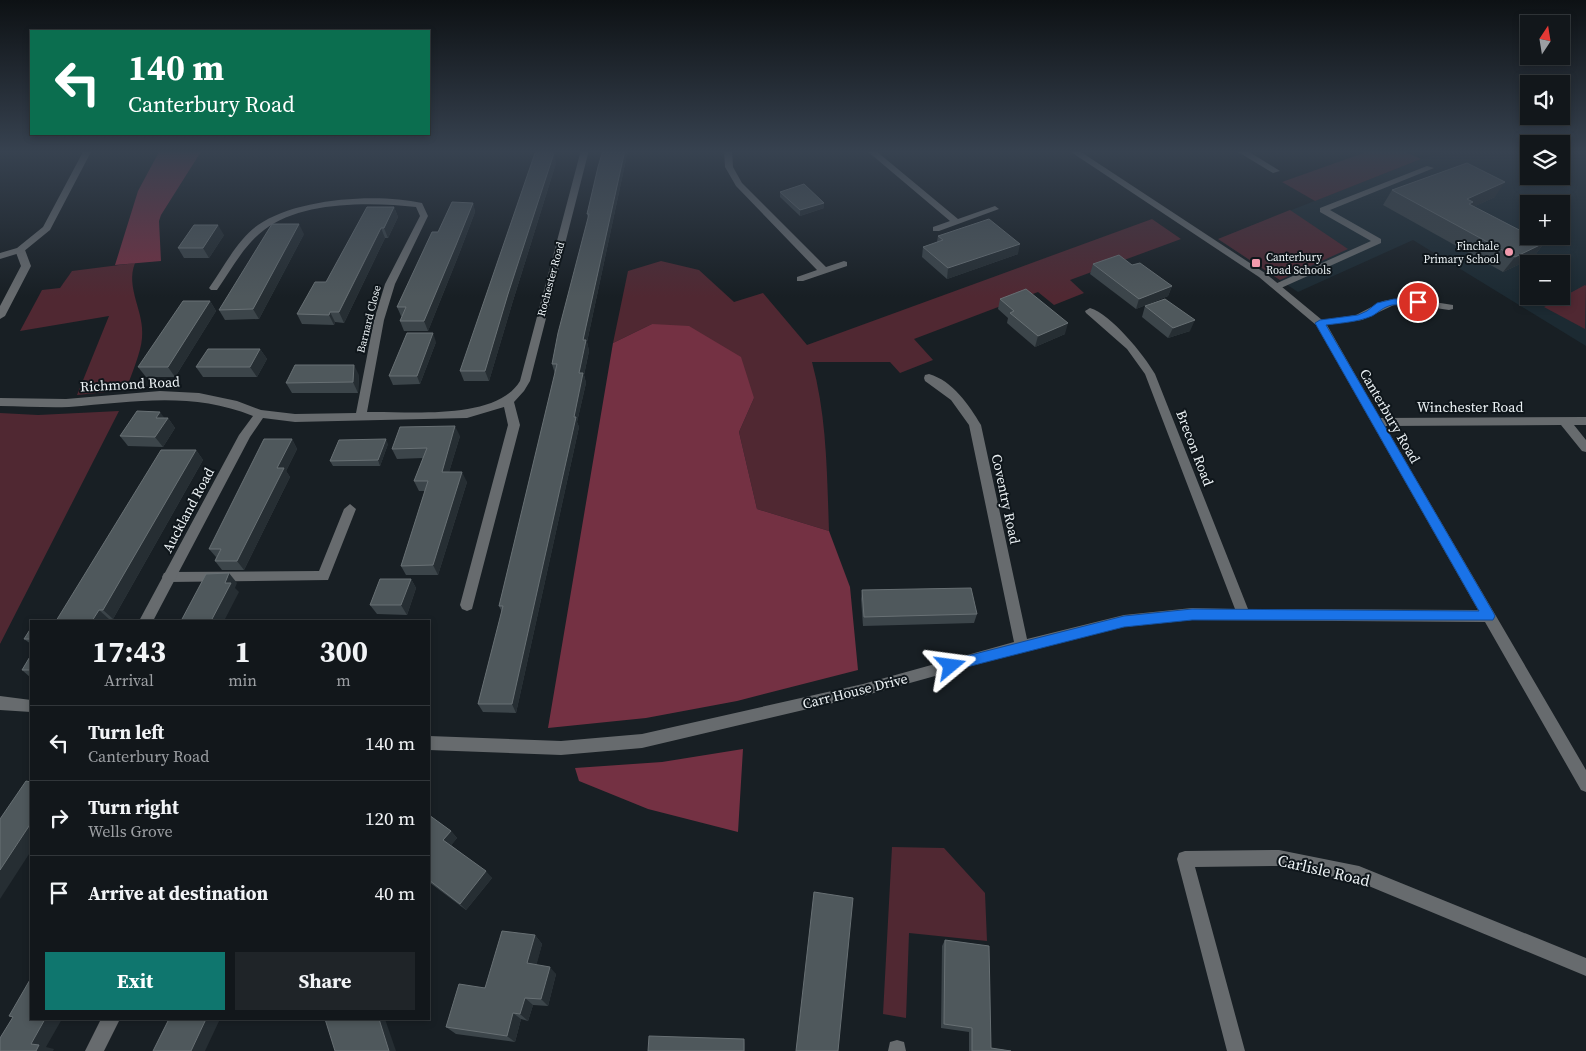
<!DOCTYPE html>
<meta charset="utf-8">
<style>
:root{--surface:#12171b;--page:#1f2428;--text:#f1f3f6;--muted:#9c9fa3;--line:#31363a;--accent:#0f766e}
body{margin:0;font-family:"Source Serif 4",serif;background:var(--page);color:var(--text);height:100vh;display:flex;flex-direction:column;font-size:19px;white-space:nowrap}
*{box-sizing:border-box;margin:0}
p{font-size:16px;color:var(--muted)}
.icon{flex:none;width:28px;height:28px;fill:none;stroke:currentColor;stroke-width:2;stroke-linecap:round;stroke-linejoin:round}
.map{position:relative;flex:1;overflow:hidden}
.details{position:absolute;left:30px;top:620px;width:400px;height:400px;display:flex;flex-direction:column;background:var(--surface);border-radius:0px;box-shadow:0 2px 8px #0003,0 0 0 1px var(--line)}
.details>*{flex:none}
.hud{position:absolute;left:30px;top:30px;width:400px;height:105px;border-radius:0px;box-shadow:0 2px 8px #0003,0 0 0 1px var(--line);background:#0b6e4f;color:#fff;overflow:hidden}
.needle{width:32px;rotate:12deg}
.tools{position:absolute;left:1520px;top:15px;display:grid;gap:10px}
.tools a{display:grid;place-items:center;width:50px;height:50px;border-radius:0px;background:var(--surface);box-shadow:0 2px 8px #0003,0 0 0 1px var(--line);font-size:25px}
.pin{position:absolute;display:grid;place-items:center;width:42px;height:42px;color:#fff;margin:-21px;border:2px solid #fff;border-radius:50%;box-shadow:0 1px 5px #0007}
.me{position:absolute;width:55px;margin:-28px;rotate:74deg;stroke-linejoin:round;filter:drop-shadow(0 0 4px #0008)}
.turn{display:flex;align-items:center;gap:18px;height:105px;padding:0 15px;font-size:22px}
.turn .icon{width:65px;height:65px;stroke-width:2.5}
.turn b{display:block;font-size:35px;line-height:42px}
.eta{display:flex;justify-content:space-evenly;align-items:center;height:85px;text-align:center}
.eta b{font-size:30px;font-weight:700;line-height:35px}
.cta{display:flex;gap:10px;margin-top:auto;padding:10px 15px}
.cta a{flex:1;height:58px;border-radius:0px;background:var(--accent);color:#fff;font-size:20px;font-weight:700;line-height:58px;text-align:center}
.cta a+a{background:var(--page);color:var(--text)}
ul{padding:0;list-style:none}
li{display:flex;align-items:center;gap:15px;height:75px;padding:0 15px;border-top:1px solid var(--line)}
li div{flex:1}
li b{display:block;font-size:19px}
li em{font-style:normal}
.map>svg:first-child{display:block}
.built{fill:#1c2a32;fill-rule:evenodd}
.green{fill:#502832}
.forest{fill:#743143}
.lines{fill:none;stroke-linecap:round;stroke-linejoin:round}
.service{fill:#676b6e;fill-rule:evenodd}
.minor{fill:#676b6e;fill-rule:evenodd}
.wall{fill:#3c454a}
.shaded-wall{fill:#262e33}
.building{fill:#4f585c;stroke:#687074}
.route{fill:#1a73e8;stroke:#114b97}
.poi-dot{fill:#f29aad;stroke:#0f161b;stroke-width:2}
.labels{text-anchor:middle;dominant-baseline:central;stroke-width:4;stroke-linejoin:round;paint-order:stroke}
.far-poi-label{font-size:11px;fill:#edf3f6;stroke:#0f161b;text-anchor:end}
.far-street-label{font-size:11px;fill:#edf3f6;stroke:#0f161b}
.street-label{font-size:14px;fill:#edf3f6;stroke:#0f161b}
.near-street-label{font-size:16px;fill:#edf3f6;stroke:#0f161b}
</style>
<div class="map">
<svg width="1586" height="1051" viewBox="0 0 1586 1051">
<rect width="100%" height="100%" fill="#181f24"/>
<path class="built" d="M1459 150H1529V176H1561V150H1586V346L1413 240 1298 292 1218 239 1421 159 1441 153ZM1529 204H1561V236H1529ZM1529 264H1561V296H1529Z"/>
<g class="green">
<polygon points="1372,150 1402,150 1421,159 1315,201 1282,182"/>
<polygon points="1290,210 1348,249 1280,280 1218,239"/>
<path d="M1152 219 1181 239 1070 280 1084 293 1054 305 1038 292 914 339 933 360 900 373 890 362H812C827 417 827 474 829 531L757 509 739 432 754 398 652 324 613 343 628 271 661 261 699 270 734 302 763 293 807 345Z"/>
<path d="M135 263C125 288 145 312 142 338 141 353 131 375 126 390L77 395 109 316 20 331 42 290 60 288 72 271Z"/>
<polygon points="1586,286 1585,329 1544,307 1585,285"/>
<polygon points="119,411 0,644 0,413 38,415"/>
<polygon points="892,847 944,848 985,893 987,941 909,933 906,1018 883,1014"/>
</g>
<g class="forest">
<polygon points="160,150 202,150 161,215 159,221 161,261 115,265 138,191"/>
<polygon points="652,324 689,326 741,357 754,398 739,432 757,509 829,531 850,587 858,670 737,701 646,718 548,728 613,343"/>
<polygon points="743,749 738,832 648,809 579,781 575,768 662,762"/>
</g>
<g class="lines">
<g class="service">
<polygon points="1427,166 1434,168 1330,210 1381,239 1381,243 1281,288 1275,288 1275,284 1371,241 1320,212 1320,208"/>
<polygon points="20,247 25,250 31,266 5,316 0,319 0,306 21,266 15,250"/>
<polygon points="350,504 356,509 328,580 169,582 164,581 162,577 164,573 169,572 319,571 344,509"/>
</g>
<g class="minor">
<polygon points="84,150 92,150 50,230 23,252 0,259 0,253 17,248 43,227"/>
<path d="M581 150H589L530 381 524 391 514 402 520 425 472 609 467 611 462 609 460 605 508 425 504 407 467 418 295 422 263 418 250 437 153 621H139L239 435 253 416C191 391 133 402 69 407 46 408 23 406 0 406V398L66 399 160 391 199 393 237 401 261 410 295 414 356 413 374 320 385 284 420 216 416 207C371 202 301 201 264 230 244 245 231 270 217 290H211L209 288C224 267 237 240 258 225 297 198 377 193 422 203L428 216 395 284 384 320 367 412C409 411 496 421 520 381Z"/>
<polygon points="724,150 732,150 733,167 742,183 826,267 844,261 847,262 847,266 803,281 797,281 797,277 817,270 736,186 725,167"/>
<polygon points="866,150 875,150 958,219 995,206 999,209 939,231 933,231 933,227 950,221"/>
<path d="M1068 150H1078L1265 273 1322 320 1356 315 1383 301 1394 299H1415L1453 305V309L1449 310 1415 305H1394L1362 320 1327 325 1380 418 1586 417V425H1574L1586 440V452L1582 451 1561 425 1385 426 1586 770V792L1581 790 1485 622 1192 620 1124 627 1022 652 863 696 642 748 561 755 429 750V736L561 741 642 734 863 684 1014 642 969 425 951 400 925 381 924 378 925 375 929 374C953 381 969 405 981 425L1027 639 1124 615 1192 608 1235 609 1145 374 1127 349 1086 313 1085 311 1090 308C1111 314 1144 355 1155 374L1248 609 1478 610 1316 325 1259 277Z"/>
<polygon points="1235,150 1246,150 1280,171 1273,173"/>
<polygon points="0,696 31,700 31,712 0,710"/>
<polygon points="1279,850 1359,866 1586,958 1586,976 1359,882 1279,866 1195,867 1245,1051 1227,1051 1177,859 1179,853 1185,851"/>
<polygon points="101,1019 120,1019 104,1051 85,1051"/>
<polygon points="897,1040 904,1042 906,1051 888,1051 890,1042"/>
</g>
</g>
<g class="wall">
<polygon points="603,150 628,150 587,342 589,351 584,375 586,383 577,422 579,427 516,713 483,712 478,704 502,612 499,606 555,374 552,364 588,219 587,214"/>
<polygon points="556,163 512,304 489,381 464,381 460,371"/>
<polygon points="1392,190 1495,197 1473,207 1544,243 1533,258 1503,272 1383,205"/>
<polygon points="780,192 824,208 800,216 780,197"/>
<polygon points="473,203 475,212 459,254 428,331 404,331 400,321 402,316 401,316 397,307 438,232"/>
<polygon points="394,207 398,217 388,238 385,238 344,323 335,322 334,325 302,324 297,314"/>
<polygon points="304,234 259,319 225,320 219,310"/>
<polygon points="224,235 209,258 184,258 178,248"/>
<polygon points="938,236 1018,254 947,279 922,257 923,247 937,242"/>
<polygon points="1093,264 1132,265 1172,286 1168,296 1136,309 1090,274"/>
<polygon points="1000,299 1065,334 1035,347 1007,323 1008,318 998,309"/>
<polygon points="210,301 216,311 175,377 146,377 138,367"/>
<polygon points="1145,306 1190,331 1168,338 1142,317"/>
<polygon points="436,342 420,384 393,385 389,376"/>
<polygon points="260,349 267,359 257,377 203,377 196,367"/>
<polygon points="359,375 358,393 292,393 286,383"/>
<polygon points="165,418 168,418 175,428 163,447 128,446 120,436"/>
<polygon points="460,436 449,472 467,482 438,575 406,575 401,566 425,491 419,491 414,481 423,458 397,459 392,449"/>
<polygon points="292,439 297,449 286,471 290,477 244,570 222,570 215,561 216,557 209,549"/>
<polygon points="388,444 380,466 333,466 330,461"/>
<polygon points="196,450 203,460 113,619 109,619 108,621 36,621 56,621"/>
<polygon points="411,579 416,588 407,615 377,614 370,605"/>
<polygon points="862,590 977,614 974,623 863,626 861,599"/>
<polygon points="31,628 31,644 24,639"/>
<polygon points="31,655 31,678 22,670"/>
<polygon points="429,815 451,831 457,838 451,845 492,878 466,910 429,882"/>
<polygon points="535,935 542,944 536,965 556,974 548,1006 533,1005 528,1021 521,1019 515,1042 456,1034 446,1027"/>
<polygon points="945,940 991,1048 1011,1051 969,1051 969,1032 941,1028 942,946"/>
</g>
<g class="shaded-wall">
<polygon points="625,150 628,150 587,342 589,351 584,375 586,383 577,422 579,427 516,713 512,704 574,417 579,373 583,340"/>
<polygon points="554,153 556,163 512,304 489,381 485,371 508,294"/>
<polygon points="1505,182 1495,197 1469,209 1467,199"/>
<polygon points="473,203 475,212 459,254 428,331 424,321"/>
<polygon points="824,203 824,208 800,216 800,210"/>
<polygon points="394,207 398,217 388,238 384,228"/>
<polygon points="299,224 304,234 259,319 253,309"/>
<polygon points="218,225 224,235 209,258 203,248"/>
<polygon points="381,228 385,238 344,323 339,312"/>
<polygon points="1544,243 1533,258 1503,272 1515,257"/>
<polygon points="1020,244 1018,254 947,279 948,268"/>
<polygon points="1172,286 1168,296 1136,309 1139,299"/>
<polygon points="210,301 216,311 175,377 168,367"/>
<polygon points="330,312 335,322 334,325 329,315"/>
<polygon points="1195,320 1190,331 1168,338 1173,328"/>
<polygon points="1068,323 1065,334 1035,347 1038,336"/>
<polygon points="433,333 436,342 420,384 417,376"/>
<polygon points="260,349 267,359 257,377 250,367"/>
<polygon points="354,365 359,375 358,393 353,382"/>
<polygon points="160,412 166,420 168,418 175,428 163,447 155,437 156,418"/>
<polygon points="455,426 460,436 446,482 442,472"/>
<polygon points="292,439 297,449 286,471 290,477 244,570 237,561 277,468"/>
<polygon points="386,439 388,444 380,466 378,460"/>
<polygon points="196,450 203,460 113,619 103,610"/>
<polygon points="462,472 467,482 438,575 433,565"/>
<polygon points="229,573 237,583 235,588 239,592 224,621 211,621 225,583"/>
<polygon points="411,579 416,588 407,615 401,605"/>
<polygon points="99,610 109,619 108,621 92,621"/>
<polygon points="31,823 31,851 0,899 0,870"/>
<polygon points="451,831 457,838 450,847 443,840"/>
<polygon points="486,871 492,878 466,910 460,904"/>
<polygon points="535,935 542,944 535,971 527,963"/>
<polygon points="550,967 556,974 548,1006 541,999"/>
<polygon points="525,998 533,1005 528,1021 520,1014"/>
<polygon points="513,1013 521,1019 515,1042 507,1036"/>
<polygon points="45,1019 62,1019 46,1047 54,1049 53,1051 36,1051 31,1044"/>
<polygon points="206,1019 220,1019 205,1051 191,1051"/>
<polygon points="379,1019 385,1019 396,1051 389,1051"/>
<polygon points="744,1039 745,1043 745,1051 744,1051"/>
</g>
<g class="building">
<polygon points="603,150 625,150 583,340 586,340 579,373 583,373 574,417 576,417 512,704 478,704 503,606 499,606 557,364 552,364 558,333 589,214 587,214 598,167"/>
<polygon points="535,153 554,153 508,294 485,371 460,371"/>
<polygon points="1467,163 1505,182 1467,199 1473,202 1469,204 1529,235 1529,236 1531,236 1544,243 1515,257 1392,190"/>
<polygon points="804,184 824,203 800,210 780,192"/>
<polygon points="452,202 473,203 456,245 424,321 400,321 406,307 397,307 432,232 438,232"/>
<polygon points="367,207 394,207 384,228 381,228 339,312 330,312 329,315 297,314 315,282 326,282"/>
<polygon points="989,219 1020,244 948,268 923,247 943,240 938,236"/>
<polygon points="272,224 299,224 253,309 219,310"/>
<polygon points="194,225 218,225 203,248 178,248"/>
<polygon points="1119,255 1132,265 1140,263 1172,286 1139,299 1093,264"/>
<polygon points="1026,289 1068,323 1038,336 1010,313 1014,311 1000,299"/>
<polygon points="1165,299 1195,320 1173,328 1145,306"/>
<polygon points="183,301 210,301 168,367 138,367"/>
<polygon points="407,333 433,333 417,376 389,376"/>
<polygon points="208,349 260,349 250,367 196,367"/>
<polygon points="295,365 354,365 353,382 286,383"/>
<polygon points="137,411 160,412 156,418 168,418 155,437 120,436"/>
<polygon points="455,426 442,472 462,472 433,565 401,566 428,481 414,481 427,448 392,449 400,427"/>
<polygon points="264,439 292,439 277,468 284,468 237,561 215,561 221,549 209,549"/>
<polygon points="386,439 378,460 330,461 339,440"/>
<polygon points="161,450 196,450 103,610 99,610 92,621 36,621 56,621"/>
<polygon points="229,573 225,583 231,583 211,621 181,621 206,574"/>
<polygon points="380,579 411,579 401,605 370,605"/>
<polygon points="971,588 977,614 864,617 862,590"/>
<polygon points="31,628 31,639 24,639"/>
<polygon points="31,655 31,670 22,670"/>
<polygon points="26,781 31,782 31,823 0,870 0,819"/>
<polygon points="429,815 451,831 443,840 486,871 460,904 429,880"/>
<polygon points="814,892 853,898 838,1051 796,1051"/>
<polygon points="502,931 535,935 527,963 550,967 541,999 525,998 520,1014 513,1013 507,1036 446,1027 459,984 485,988"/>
<polygon points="945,940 989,946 991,1048 1011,1051 972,1051 972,1028 944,1024"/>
<polygon points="31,978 31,1019 45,1019 31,1044 39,1045 36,1051 0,1051 0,1038 13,1017 9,1016"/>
<polygon points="169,1019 206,1019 191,1051 153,1051"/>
<polygon points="325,1019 379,1019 389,1051 335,1051"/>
<polygon points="649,1036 744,1039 744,1051 648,1051"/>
</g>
<linearGradient id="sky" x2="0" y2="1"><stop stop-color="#0d1114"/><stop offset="0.51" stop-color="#374250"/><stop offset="1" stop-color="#374250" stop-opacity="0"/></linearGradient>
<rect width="1586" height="297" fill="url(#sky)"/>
<path class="route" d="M1394 299H1418L1423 302C1415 308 1402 304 1392 305 1383 307 1379 312 1372 316 1358 322 1341 323 1326 325L1493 612 1495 616 1493 620H1192L1124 627 951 671 947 669 945 666 947 662 951 660 1124 616 1192 609 1479 611 1315 323 1320 320 1358 315 1367 311 1377 303Z"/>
<g class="poi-dot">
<circle cx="1509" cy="252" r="5"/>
<rect x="1251" y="258" width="10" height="10" rx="2.5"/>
</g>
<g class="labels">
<g class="far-poi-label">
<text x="1499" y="246">Finchale<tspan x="1499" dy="13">Primary School</tspan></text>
<text x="1266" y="257" text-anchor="start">Canterbury<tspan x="1266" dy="13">Road Schools</tspan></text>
</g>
<g class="far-street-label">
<text transform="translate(551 279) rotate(-75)">Rochester Road</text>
<text transform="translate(369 319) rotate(-76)">Barnard Close</text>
</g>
<g class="street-label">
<text transform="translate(130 384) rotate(-3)">Richmond Road</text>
<text x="1470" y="407">Winchester Road</text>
<text transform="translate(1390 416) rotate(60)">Canterbury Road</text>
<text transform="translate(1195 448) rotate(69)">Brecon Road</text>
<text transform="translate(1006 499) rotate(78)">Coventry Road</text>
<text transform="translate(188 510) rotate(-62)">Auckland Road</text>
<text transform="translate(855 691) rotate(-14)">Carr House Drive</text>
</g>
<g class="near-street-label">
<text transform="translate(1324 870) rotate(13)">Carlisle Road</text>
</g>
</g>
</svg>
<div class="tools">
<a><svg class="needle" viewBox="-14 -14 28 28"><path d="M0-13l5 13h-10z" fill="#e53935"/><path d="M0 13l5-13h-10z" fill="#9c9fa3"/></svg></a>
<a><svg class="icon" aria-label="sound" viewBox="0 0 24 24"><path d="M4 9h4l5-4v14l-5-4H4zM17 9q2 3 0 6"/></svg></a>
<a><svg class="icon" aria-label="layers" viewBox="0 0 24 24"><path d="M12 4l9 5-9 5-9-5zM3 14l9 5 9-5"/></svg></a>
<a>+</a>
<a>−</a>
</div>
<div class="pin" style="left:1418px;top:302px;background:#d93025"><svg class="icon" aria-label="arrive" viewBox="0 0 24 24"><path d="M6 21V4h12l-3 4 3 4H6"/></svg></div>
<svg class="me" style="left:951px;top:666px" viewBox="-20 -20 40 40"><path d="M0-17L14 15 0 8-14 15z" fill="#1a73e8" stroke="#fff" stroke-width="4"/></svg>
<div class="hud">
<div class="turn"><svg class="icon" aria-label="left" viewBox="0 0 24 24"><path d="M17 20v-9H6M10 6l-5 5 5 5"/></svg><div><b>140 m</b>Canterbury Road</div></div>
</div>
<section class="details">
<div class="eta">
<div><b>17:43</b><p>Arrival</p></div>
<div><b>1</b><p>min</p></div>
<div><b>300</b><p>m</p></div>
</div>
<ul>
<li><svg class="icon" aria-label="left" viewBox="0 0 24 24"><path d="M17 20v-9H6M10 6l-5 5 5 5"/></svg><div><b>Turn left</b><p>Canterbury Road</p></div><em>140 m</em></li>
<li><svg class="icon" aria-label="right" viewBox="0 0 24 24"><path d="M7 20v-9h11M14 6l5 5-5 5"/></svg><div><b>Turn right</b><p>Wells Grove</p></div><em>120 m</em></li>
<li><svg class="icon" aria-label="arrive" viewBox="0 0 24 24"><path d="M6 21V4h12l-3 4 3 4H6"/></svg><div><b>Arrive at destination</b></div><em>40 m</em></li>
</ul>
<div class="cta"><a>Exit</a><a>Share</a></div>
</section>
</div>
